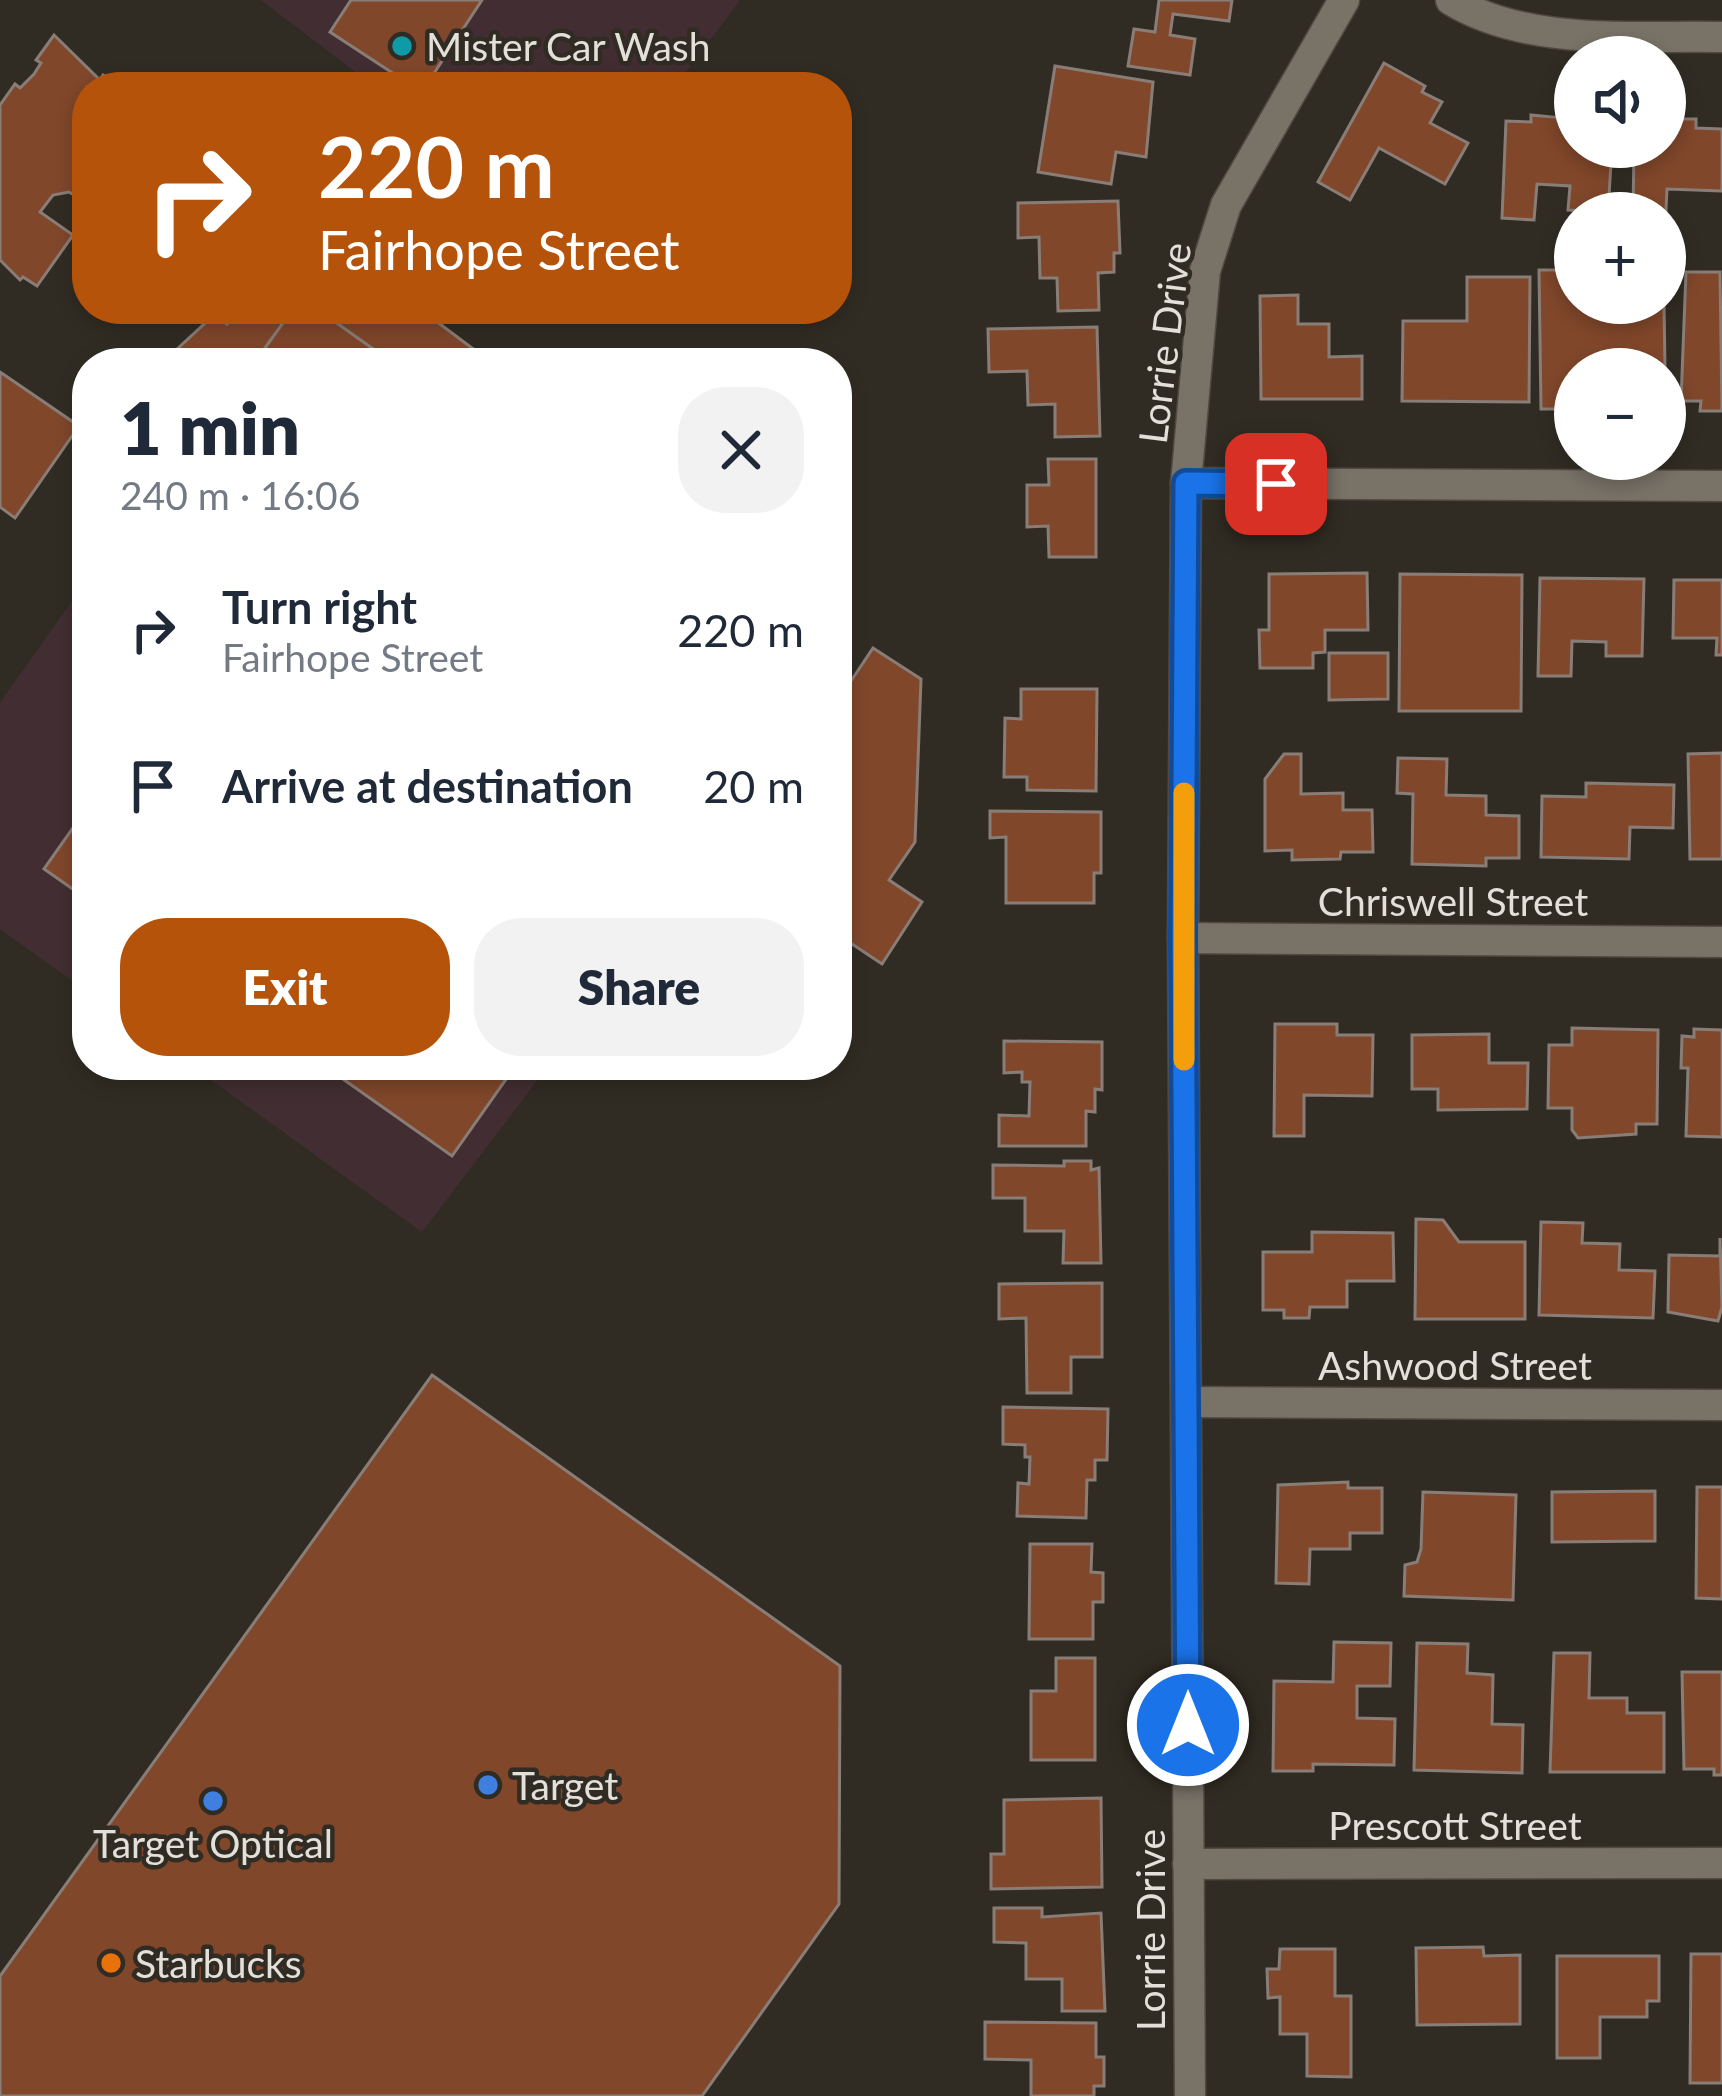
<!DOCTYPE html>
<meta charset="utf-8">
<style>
:root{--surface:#fff;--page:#f2f2f3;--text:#1f2937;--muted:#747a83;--accent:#b45309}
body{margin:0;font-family:Lato,sans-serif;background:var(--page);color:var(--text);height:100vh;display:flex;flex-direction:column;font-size:45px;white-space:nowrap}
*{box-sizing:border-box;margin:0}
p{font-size:39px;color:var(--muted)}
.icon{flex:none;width:66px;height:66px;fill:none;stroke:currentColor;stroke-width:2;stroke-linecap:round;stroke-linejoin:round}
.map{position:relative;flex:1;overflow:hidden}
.side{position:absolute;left:72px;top:348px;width:780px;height:732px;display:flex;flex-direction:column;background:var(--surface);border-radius:48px;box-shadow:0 6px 18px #0003}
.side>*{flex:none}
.guide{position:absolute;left:72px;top:72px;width:780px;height:252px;border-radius:48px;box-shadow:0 6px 18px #0003;background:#b45309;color:#fff;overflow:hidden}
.tools{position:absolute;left:1554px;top:36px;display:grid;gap:24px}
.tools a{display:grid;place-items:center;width:132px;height:132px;border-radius:50%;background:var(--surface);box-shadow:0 6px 18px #0003;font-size:60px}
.pin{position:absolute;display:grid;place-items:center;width:102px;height:102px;color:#fff;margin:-51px;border-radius:24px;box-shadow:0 6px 18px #0006}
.me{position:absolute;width:132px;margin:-66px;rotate:0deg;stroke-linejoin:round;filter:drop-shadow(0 0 9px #0008)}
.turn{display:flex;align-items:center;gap:42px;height:252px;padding:0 48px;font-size:54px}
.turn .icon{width:156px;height:156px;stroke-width:2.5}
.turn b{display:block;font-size:84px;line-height:102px}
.round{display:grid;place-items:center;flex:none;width:126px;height:126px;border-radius:48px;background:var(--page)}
.summary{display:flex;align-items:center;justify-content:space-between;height:204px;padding:0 48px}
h1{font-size:72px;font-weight:800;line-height:90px}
.cta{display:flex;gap:24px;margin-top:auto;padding:24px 48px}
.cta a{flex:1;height:138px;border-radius:48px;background:var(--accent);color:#fff;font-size:48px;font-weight:800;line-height:138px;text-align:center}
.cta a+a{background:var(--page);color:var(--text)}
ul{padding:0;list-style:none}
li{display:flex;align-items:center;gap:36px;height:156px;padding:0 48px}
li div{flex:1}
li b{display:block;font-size:45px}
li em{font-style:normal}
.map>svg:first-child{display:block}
.commercial{fill:#422e32}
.building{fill:#80472b;stroke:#897d77;stroke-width:3}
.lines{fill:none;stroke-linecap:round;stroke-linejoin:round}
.street-casing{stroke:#4e4942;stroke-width:33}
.street{stroke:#787267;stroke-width:30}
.route-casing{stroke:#114b97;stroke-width:30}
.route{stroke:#1a73e8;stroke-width:21}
.slow{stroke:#f59e0b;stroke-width:21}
.culture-dot{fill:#0f9aa8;stroke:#312c23;stroke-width:4.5}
.shop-dot{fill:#3f7fe0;stroke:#312c23;stroke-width:4.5}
.food-dot{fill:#e8710a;stroke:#312c23;stroke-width:4.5}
.labels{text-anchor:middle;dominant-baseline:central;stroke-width:9;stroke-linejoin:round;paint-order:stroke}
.poi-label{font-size:39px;fill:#e3e0da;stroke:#312c23;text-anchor:start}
.street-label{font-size:39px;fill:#e3e0da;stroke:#312c23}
</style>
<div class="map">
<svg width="1722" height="2096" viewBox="0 0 1722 2096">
<rect width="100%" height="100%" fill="#312c23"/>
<g class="commercial">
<polygon points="261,0 740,0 675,87 375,87"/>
<polygon points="87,580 87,991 0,929 0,703"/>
<polygon points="190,1065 549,1065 422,1232"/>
</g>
<g class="building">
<polygon points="351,0 482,0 425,87 414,87 330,32"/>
<polygon points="1159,0 1232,0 1229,21 1173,14 1170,35 1195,39 1190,75 1128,66 1134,29 1155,32"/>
<polygon points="54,35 100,80 103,75 126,87 87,87 87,203 69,192 53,195 40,212 73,235 37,286 23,277 20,280 0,260 0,105 15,84 20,88 34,74 41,63 36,60"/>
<polygon points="1384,63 1425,86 1422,92 1442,102 1430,123 1468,143 1445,184 1379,148 1350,200 1318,182"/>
<polygon points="1055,66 1153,82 1146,157 1116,152 1111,184 1038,172"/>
<polygon points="1531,115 1575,119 1575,147 1612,147 1608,212 1568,210 1570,186 1537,184 1534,220 1502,218 1506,121 1531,122"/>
<polygon points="1667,119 1696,119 1696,128 1722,129 1722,191 1667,189 1665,230 1665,213 1633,213 1634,147 1665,147"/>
<polygon points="1118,201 1120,253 1114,253 1114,272 1098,273 1099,310 1058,311 1057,278 1040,278 1039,237 1018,238 1018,203"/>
<polygon points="1539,270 1575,270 1575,303 1664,303 1665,369 1575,369 1575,409 1541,409"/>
<polygon points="1686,272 1720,272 1722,411 1700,411 1701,401 1681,401"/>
<polygon points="1467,277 1530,277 1529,402 1402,401 1403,321 1467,321"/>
<polygon points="1298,295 1298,324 1329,324 1329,357 1362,356 1362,399 1261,399 1260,296"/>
<polygon points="235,309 420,309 492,363 162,363 214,315 227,324"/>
<polygon points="293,309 317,309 393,363 254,363"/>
<polygon points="1097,327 1100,436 1055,437 1055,404 1028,405 1027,371 989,372 988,329"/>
<polygon points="0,372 79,426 15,518 0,507"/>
<polygon points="1048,459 1096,459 1096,557 1049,557 1048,526 1027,527 1027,485 1049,485"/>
<polygon points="1367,573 1368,630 1325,630 1325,652 1313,653 1313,668 1260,668 1259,630 1269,630 1269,574"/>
<polygon points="1400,574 1522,575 1521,711 1399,711"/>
<polygon points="1540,578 1644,579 1642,656 1606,656 1606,642 1572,641 1571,676 1538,676"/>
<polygon points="1674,580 1722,580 1722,655 1716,655 1717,638 1673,638"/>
<polygon points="873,648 921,679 915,842 889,880 922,902 882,964 837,934 837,702"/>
<polygon points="1329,653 1388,653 1388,699 1329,700"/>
<polygon points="1021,689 1097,689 1096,791 1027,790 1027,777 1004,777 1005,718 1021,719"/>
<polygon points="1722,753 1722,859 1690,859 1688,754"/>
<polygon points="1284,754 1301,754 1301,794 1343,793 1343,810 1372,810 1373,852 1341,852 1340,859 1292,860 1292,850 1265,851 1265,779"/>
<polygon points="1398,758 1447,759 1446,795 1486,796 1486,815 1519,816 1519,858 1486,858 1486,866 1412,864 1413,794 1397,793"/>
<polygon points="1586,783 1674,785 1673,828 1630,827 1629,859 1541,857 1542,796 1586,797"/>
<polygon points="87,808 87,899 44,869"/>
<polygon points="990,811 1101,812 1101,873 1094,873 1094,903 1006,903 1006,837 990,838"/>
<polygon points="1275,1024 1337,1024 1337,1035 1373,1035 1372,1096 1304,1095 1304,1136 1274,1136"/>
<polygon points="1572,1028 1658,1030 1657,1124 1636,1124 1636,1134 1578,1138 1572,1130 1572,1108 1548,1108 1549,1045 1572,1045"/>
<polygon points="1694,1029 1722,1030 1722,1137 1686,1136 1688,1068 1681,1068 1682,1036 1694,1037"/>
<polygon points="1489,1034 1489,1063 1528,1063 1527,1109 1438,1110 1438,1089 1412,1089 1412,1035"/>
<polygon points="1004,1041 1102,1042 1102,1090 1095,1089 1095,1112 1086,1111 1086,1146 999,1146 999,1115 1029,1116 1030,1082 1022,1082 1022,1072 1004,1073"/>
<polygon points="323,1065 516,1065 452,1156"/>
<polygon points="1064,1161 1091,1161 1091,1170 1099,1168 1101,1263 1063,1263 1064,1231 1025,1231 1025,1198 993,1198 993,1165 1064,1166"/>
<polygon points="1416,1219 1443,1220 1459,1242 1525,1242 1525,1319 1415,1319"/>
<polygon points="1541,1222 1583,1223 1582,1243 1620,1244 1619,1270 1655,1271 1653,1318 1539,1315"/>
<polygon points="1312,1232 1393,1233 1394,1281 1347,1281 1347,1307 1310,1307 1309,1318 1284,1318 1284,1310 1263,1310 1263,1252 1312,1252"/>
<polygon points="1720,1238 1722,1307 1718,1321 1668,1312 1669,1255 1720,1256"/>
<polygon points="1102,1283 1102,1357 1071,1357 1071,1393 1027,1393 1026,1318 999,1319 999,1284"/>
<polygon points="432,1375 840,1666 839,1904 702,2096 0,2096 0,1976"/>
<polygon points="1003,1407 1108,1409 1107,1460 1095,1460 1095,1480 1087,1480 1086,1518 1017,1516 1018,1483 1029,1484 1030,1457 1025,1457 1025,1445 1003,1444"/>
<polygon points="1348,1482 1348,1488 1382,1488 1382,1533 1350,1533 1350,1549 1310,1549 1309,1584 1276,1583 1278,1485"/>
<polygon points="1697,1487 1722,1487 1722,1599 1696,1598"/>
<polygon points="1655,1491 1655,1541 1552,1542 1552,1492"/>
<polygon points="1423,1492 1516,1495 1513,1600 1404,1596 1405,1565 1417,1562 1421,1549"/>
<polygon points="1030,1544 1092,1544 1091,1572 1103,1573 1103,1602 1093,1602 1093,1639 1029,1639"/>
<polygon points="1334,1642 1391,1643 1390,1686 1357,1686 1357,1718 1395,1719 1394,1765 1313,1764 1313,1771 1273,1771 1274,1681 1333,1682"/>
<polygon points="1417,1643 1468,1644 1467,1673 1493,1675 1492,1724 1523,1725 1522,1773 1414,1770"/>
<polygon points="1554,1653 1590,1653 1589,1698 1627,1698 1627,1713 1664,1713 1664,1772 1550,1772"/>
<polygon points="1056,1658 1095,1658 1095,1760 1031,1760 1031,1691 1056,1691"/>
<polygon points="1682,1672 1722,1672 1722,1775 1714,1775 1714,1769 1684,1769"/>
<polygon points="1101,1798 1102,1887 991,1889 991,1854 1004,1854 1004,1800"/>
<polygon points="994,1908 1042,1908 1042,1917 1101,1913 1105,2011 1062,2011 1062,1979 1026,1979 1026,1943 994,1942"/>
<polygon points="1483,1947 1484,1956 1520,1955 1520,2024 1417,2025 1416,1948"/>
<polygon points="1280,1949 1335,1949 1335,1996 1351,1996 1351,2077 1307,2076 1307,2034 1280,2034 1280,1997 1268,1998 1267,1969 1279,1969"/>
<polygon points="1691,1954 1722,1954 1722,2083 1690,2083"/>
<polygon points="1557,1956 1659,1956 1659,2001 1647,2001 1647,2017 1600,2017 1600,2058 1557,2058"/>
<polygon points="985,2022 1096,2023 1096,2057 1104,2057 1104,2086 1094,2086 1094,2096 1031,2096 1031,2060 985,2059"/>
</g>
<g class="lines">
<g class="street-casing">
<g id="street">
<path d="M1451 0C1528 47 1634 35 1722 37"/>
<polyline points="1186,483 1722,486"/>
<polyline points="1183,938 1722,942"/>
<polyline points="1188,1402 1722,1405"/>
<polyline points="1188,1864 1722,1863"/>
<polyline points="1190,2096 1183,938 1186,483 1205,271 1226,205 1344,0"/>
</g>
</g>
<use href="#street" class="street"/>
</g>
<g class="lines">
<g class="route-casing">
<polyline id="route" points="1188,1725 1183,938 1186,483 1276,484"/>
</g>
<use href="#route" class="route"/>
<polyline class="slow" points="1184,793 1184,1060"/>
</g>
<circle class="culture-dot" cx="402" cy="46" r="12"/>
<g class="shop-dot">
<circle cx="488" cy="1785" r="12"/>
<circle cx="213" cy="1801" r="12"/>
</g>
<circle class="food-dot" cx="111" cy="1963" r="12"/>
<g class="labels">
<g class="poi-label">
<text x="426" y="46">Mister Car Wash</text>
<text x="512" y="1785">Target</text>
<text x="213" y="1843" text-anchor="middle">Target Optical</text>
<text x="135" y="1963">Starbucks</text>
</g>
<g class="street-label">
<text transform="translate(1164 343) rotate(-83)">Lorrie Drive</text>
<text x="1453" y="901">Chriswell Street</text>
<text x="1455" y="1365">Ashwood Street</text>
<text x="1455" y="1825">Prescott Street</text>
<text transform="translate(1150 1930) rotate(-90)">Lorrie Drive</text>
</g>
</g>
</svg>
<div class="tools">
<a><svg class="icon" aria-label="sound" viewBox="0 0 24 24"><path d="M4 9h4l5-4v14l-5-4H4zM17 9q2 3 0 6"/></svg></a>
<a>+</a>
<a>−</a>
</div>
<div class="pin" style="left:1276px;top:484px;background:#d93025"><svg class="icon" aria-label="arrive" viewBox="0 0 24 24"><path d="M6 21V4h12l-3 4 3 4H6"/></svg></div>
<svg class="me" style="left:1188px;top:1725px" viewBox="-20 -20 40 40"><circle r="17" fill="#1a73e8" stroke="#fff" stroke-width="3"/><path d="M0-11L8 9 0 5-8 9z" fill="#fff"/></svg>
<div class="guide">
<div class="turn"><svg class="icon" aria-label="right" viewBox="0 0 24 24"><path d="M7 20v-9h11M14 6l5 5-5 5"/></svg><div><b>220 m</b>Fairhope Street</div></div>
</div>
<section class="side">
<div class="summary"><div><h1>1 min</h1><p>240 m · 16:06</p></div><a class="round"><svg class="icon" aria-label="close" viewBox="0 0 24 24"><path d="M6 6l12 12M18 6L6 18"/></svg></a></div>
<ul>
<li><svg class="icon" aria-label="right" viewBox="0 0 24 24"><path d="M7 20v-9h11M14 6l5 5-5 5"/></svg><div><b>Turn right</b><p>Fairhope Street</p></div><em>220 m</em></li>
<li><svg class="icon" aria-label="arrive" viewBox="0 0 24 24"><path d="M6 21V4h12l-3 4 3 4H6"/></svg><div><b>Arrive at destination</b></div><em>20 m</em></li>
</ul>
<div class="cta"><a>Exit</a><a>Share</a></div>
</section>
</div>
